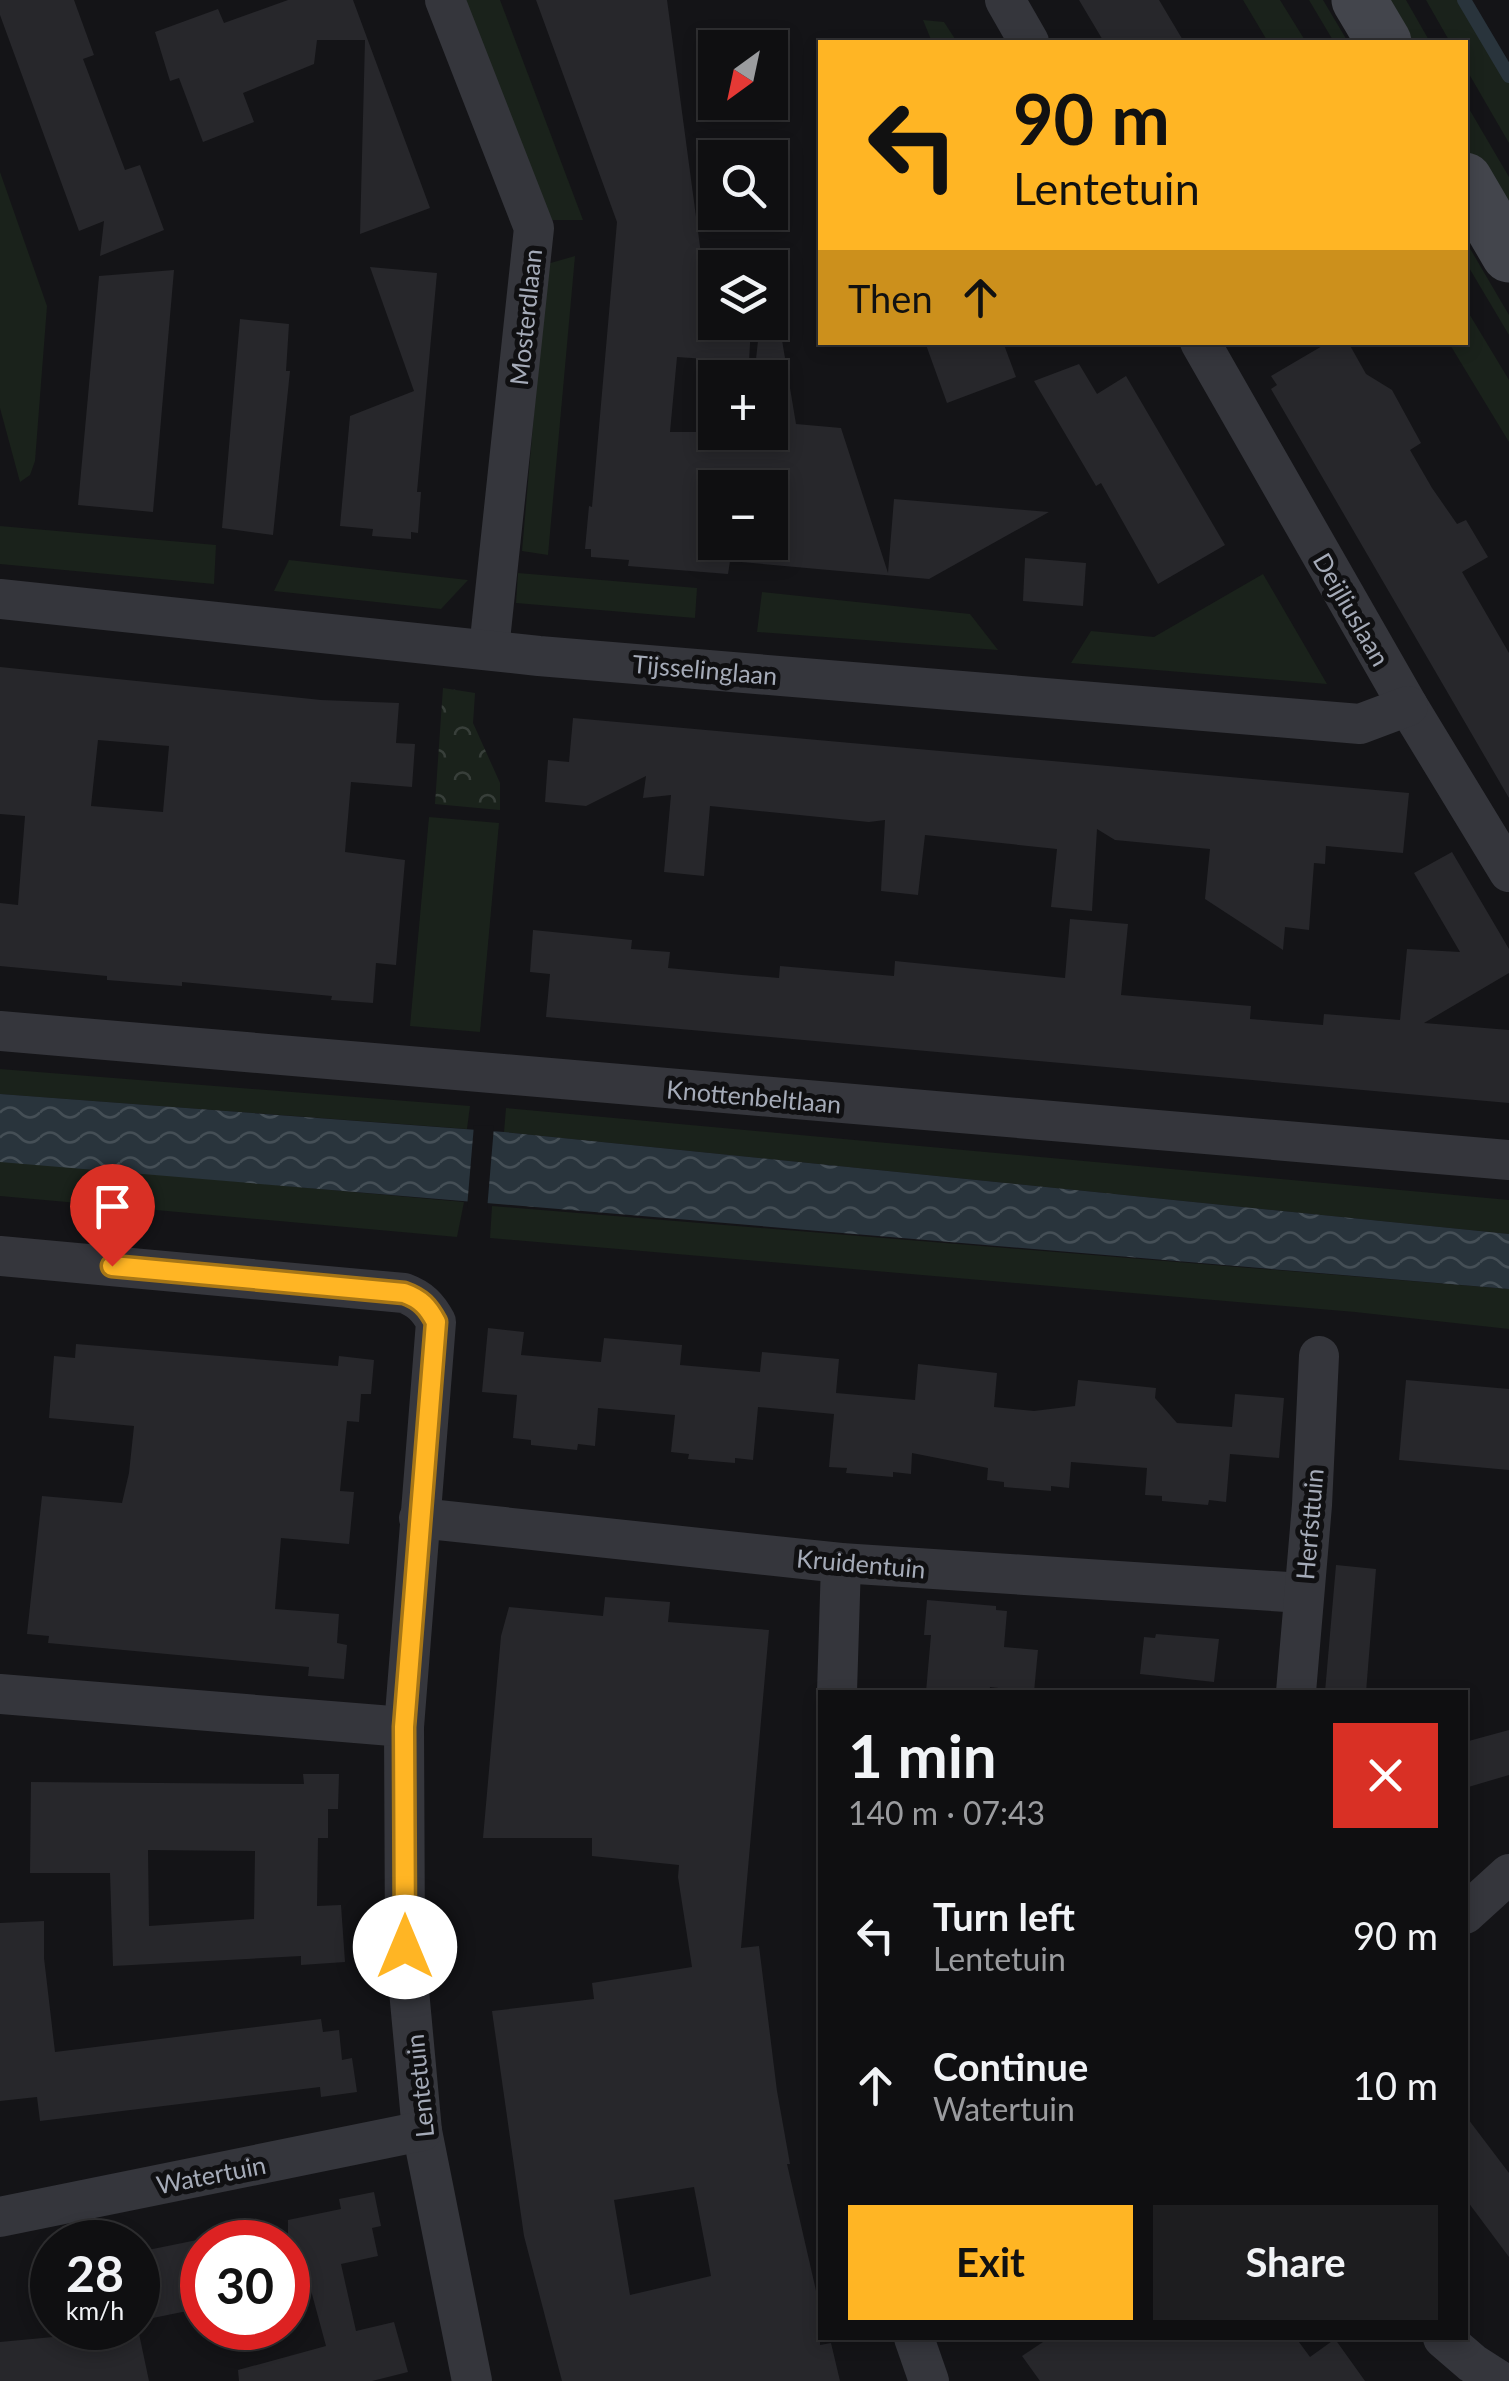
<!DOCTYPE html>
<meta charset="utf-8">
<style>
:root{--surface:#0f0f11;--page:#1d1d1f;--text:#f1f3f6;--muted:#9b9c9f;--line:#2f2f31;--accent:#ffb524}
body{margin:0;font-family:Lato,sans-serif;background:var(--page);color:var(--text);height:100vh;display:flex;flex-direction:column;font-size:38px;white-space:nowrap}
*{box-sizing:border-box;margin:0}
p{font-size:32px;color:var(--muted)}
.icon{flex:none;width:55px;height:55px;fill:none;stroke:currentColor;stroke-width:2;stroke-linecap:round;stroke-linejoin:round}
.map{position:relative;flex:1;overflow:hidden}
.panel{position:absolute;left:818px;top:1690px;width:650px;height:650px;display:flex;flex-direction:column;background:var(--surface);border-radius:0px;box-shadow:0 5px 15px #0003,0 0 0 2px var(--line)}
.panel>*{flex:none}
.banner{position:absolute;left:818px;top:40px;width:650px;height:305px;border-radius:0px;box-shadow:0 5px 15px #0003,0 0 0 2px var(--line);background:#ffb524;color:#111;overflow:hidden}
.needle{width:65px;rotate:213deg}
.buttons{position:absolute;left:698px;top:30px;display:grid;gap:20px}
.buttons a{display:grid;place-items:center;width:90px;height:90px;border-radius:0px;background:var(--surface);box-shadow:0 5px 15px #0003,0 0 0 2px var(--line);font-size:50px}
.speed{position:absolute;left:30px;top:2220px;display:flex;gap:20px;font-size:50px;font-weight:700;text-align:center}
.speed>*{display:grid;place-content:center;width:130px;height:130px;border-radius:50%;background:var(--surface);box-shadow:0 5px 15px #0003,0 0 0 2px var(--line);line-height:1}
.speed small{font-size:25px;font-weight:400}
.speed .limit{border:15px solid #d22;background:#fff;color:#111}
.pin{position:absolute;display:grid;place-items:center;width:85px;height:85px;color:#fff;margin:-102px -42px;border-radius:50% 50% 50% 0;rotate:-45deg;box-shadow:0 0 10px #0007}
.pin .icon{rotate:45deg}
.me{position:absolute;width:110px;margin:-55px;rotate:0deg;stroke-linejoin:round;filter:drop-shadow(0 0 8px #0008)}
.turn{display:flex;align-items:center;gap:35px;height:210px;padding:0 30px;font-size:45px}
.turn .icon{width:130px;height:130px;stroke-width:2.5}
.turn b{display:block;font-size:70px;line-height:85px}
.then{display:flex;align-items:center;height:95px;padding:0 30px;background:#0003;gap:20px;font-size:38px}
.round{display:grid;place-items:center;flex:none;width:105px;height:105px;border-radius:0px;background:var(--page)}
.headline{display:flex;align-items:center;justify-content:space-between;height:170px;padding:0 30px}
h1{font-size:60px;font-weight:700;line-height:75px}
.action{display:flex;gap:20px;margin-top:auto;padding:20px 30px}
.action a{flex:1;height:115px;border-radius:0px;background:var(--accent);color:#111;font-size:40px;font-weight:700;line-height:115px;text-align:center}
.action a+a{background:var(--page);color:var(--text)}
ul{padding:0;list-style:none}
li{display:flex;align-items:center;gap:30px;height:150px;padding:0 30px}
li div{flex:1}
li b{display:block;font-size:38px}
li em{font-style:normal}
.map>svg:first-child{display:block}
.grass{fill:#1a221b}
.park{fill:url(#park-crowns)}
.water{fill:url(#water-waves)}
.pier{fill:#141417}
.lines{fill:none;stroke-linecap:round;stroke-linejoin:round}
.stream{stroke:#29343c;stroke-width:14}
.building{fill:#27272b;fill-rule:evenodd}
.street{stroke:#35363c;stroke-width:40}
.secondary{stroke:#43454c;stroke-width:55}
.route-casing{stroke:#a67617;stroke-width:25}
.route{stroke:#ffb524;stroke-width:18}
.labels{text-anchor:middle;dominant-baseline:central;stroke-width:10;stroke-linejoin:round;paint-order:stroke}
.street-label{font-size:25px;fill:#a5abb8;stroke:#101012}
</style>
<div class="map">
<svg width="1509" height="2381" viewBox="0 0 1509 2381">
<defs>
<pattern id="park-crowns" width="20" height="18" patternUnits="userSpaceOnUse" patternTransform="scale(2.5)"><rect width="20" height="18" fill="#1a221b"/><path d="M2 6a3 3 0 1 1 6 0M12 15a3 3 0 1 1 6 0" fill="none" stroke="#383f3a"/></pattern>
<pattern id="water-waves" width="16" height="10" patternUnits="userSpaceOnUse" patternTransform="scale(2.5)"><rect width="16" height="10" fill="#29343c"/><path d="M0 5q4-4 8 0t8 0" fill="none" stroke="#454f56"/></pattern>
</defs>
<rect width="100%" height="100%" fill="#141417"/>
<g class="grass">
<polygon points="463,0 500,0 583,220 546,220"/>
<polygon points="1243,0 1280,0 1306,42 1268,42"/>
<polygon points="1309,0 1323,0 1348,42 1334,42"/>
<polygon points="1381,0 1406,0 1430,42 1405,42"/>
<polygon points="1426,0 1471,0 1509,65 1509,143 1465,67 1465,42 1450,42"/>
<polygon points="923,20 944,22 957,42 932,42"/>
<polygon points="1465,102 1509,177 1509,220 1465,145"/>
<polygon points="0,172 47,306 35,461 30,475 20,482 0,408"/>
<polygon points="1465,240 1509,315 1509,335 1465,261"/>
<polygon points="575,256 548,555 522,551 547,264"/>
<polygon points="1465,307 1509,380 1509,442 1449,343 1465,342"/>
<polygon points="0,526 216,545 214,584 0,564"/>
<polygon points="289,560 468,580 441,609 274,591"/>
<polygon points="518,573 697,588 695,618 516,603"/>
<polygon points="1263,574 1327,684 1071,663 1091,631 1154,637"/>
<polygon points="762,592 970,614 998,650 757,632"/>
<polygon points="429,817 499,823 480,1032 410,1026"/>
<polygon points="0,1069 470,1106 467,1129 0,1094"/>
<polygon points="506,1108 1509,1200 1509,1234 504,1132"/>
<polygon points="0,1160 464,1202 457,1237 0,1196"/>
<polygon points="492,1206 1509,1289 1509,1329 1355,1312 490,1238"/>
</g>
<polygon class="park" points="443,688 475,693 473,723 500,783 500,810 435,804"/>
<polygon class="water" points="0,1094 504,1132 1509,1234 1509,1289 0,1162"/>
<polygon class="pier" points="474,1125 494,1126 487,1210 467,1208"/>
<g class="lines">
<polyline class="stream" points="1464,0 1509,76"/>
</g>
<g class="building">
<polygon points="0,0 74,0 94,55 83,59 125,170 140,165 164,230 100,256 104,221 79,231 0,15"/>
<polygon points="288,0 353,0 430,208 360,234 365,40 317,40 314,64 243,93 254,122 203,142 179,78 170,81 155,32 218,9 224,23"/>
<path d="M536 0H667L710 321 751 325 749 362 677 357 670 432H770V378H754L760 322H770V292H774L796 424 841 428 888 573 894 499 1049 512 929 579 730 561 728 574 628 566 629 560 591 557V549H585L589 506 592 507 617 222ZM715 488H770V542H715Z"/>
<polygon points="1079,0 1159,0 1184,42 1104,42"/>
<polygon points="370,267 437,273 417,492 421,492 418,533 411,532 411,539 372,536 373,529 340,526 350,416 414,391"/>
<polygon points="174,270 153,512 78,505 99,276"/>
<polygon points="240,319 289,324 286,371 290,371 273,535 222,528"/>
<polygon points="925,342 1003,342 1016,377 947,403"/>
<polygon points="1329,342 1348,342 1366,374 1392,390 1421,443 1410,450 1432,488 1457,524 1466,520 1488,557 1462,572 1509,653 1509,798 1271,389 1277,385 1271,376"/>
<polygon points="1079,364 1097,394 1126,376 1225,545 1158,584 1101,483 1096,486 1034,381"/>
<polygon points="1025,558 1086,563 1083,606 1023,601"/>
<path d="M0 667 321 700 399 703 396 743 415 744 412 787 351 782 345 852 405 860 396 965 376 963 373 1003 331 1000 332 996 182 982V986L107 980V976L0 966V903L18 905 25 816 0 814ZM98 740 169 746 163 812 91 806Z"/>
<polygon points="573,718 1409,793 1403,853 1326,846 1325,864 1314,863 1309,930 1285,927 1283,950 1205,899 1210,849 1115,840 1097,829 1092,911 1051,907 1057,849 925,835 918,895 881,891 885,820 869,822 710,806 704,876 664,872 671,795 643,798 646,776 586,806 545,802 548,760 569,762"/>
<polygon points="1452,852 1509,949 1509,973 1424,1023 1509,1030 1509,1103 546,1017 550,974 530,972 533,930 632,940 631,949 670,952 668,968 742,975 779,978 780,966 894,976 895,961 1065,978 1070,919 1128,924 1121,995 1251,1006 1250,1019 1323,1025 1324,1014 1400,1020 1407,949 1460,952 1414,873"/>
<polygon points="488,1328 524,1332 521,1355 601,1362 604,1338 682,1345 680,1365 760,1372 762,1352 839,1359 836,1393 915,1400 918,1364 997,1373 994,1407 1034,1411 1075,1406 1078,1380 1156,1388 1155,1398 1177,1423 1232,1427 1235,1394 1284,1398 1279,1458 1230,1454 1226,1502 1209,1500 1208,1505 1162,1501 1162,1496 1145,1495 1147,1468 1071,1462 1069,1488 1051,1486 1051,1491 1004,1487 1004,1482 987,1480 988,1468 912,1453 911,1474 893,1472 893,1477 846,1473 847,1468 829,1467 834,1414 758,1407 753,1460 735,1458 735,1463 688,1459 689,1454 671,1452 675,1415 598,1408 595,1446 578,1444 577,1450 531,1445 531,1440 513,1438 517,1395 482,1392"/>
<polygon points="76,1344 338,1366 339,1356 374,1360 371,1394 361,1394 359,1422 347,1421 340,1491 354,1492 349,1544 281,1538 275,1609 339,1614 337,1643 347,1645 344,1679 308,1676 309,1667 48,1643 49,1636 27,1634 42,1496 122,1503 129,1473 134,1426 49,1418 54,1356 75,1358"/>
<polygon points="1406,1380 1509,1389 1509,1470 1399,1460"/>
<polygon points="1336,1565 1376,1569 1366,1692 1325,1692"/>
<path d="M605 1597 670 1602 668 1622 769 1630 741 1948 759 1946 777 2091 790 2164H787L820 2308V2345L831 2343 840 2381H562L524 2236 492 2011 594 1999 592 1983 692 1967 678 1877 679 1865 592 1856V1838H483L501 1636 509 1607 603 1616ZM694 2187 711 2276 630 2295 614 2200Z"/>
<polygon points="927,1600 996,1606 996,1610 1007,1611 1004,1647 1038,1650 1034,1692 990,1687 989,1692 926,1692 931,1635 924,1635"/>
<polygon points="1156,1634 1219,1639 1214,1682 1140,1674 1144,1637 1155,1638"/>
<polygon points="1509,1730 1509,1775 1465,1788 1465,1742"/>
<path d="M303 1774H339L338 1809H328V1838H318L317 1906 341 1905 345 1962 301 1965V1956L113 1966 110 1873H30L31 1782 304 1784ZM148 1850 255 1851 254 1919 149 1926Z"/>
<polygon points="44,1921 44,1958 55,2052 321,2019 323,2032 339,2030 342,2060 352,2058 357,2092 321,2097 320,2087 40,2121 37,2097 0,2101 0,1923"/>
<polygon points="1465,2115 1509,2173 1509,2257 1465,2198"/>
<polygon points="374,2192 381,2226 372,2228 378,2256 341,2264 356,2331 394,2322 408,2372 372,2381 239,2381 238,2370 326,2346 309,2283 288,2287 288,2220 341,2209 339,2199"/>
<polygon points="202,2239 202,2308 138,2321 138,2252"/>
<polygon points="138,2329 149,2381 0,2381 0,2342"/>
<polygon points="1049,2338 1296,2338 1310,2357 1335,2339 1365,2381 1040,2381 1022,2356"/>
</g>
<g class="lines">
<g class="street">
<polyline points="445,0 534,228 489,649"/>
<polyline points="1005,0 1029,42"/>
<polyline points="1200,342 1408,706 1509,872"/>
<polyline points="0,599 539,656 1360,724 1408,706"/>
<polyline points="0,1031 1509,1160"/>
<path d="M0 1256 404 1293C420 1299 428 1307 436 1322L404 1727 405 1947 422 2131 472 2381"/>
<polyline points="419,1518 841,1563 1303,1593"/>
<polyline points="837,1692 841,1563"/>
<polyline points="1296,1692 1312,1505 1319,1356"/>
<polyline points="0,1694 404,1727"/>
<polyline points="1465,1914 1509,1874"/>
<polyline points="0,2217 422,2131"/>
<polyline points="914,2338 929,2381"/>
<polyline points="1443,2338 1472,2363 1500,2381"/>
</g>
<g class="secondary">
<polyline points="1359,0 1384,42"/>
<polyline points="1465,180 1509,255"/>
</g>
</g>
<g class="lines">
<g class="route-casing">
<path id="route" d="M112 1266 404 1293C421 1299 428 1307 436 1322L404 1727 405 1947"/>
</g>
<use href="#route" class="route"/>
</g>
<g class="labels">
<g class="street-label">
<text transform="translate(525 317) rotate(-84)">Mosterdlaan</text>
<text transform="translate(1352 609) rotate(60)">Deijliuslaan</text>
<text transform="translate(705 669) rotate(5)">Tijsselinglaan</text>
<text transform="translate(754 1096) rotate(5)">Knottenbeltlaan</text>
<text transform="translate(1309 1524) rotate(-85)">Herfsttuin</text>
<text transform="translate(861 1563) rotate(5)">Kruidentuin</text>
<text transform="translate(419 2086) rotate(-96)">Lentetuin</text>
<text transform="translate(211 2174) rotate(-11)">Watertuin</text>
</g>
</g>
</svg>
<div class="buttons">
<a><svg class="needle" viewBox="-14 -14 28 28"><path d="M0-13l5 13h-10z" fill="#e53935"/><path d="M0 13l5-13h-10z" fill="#9b9c9f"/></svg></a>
<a><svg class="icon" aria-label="search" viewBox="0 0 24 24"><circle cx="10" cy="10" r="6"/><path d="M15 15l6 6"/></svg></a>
<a><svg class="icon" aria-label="layers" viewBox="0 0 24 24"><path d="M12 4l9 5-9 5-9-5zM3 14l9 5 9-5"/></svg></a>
<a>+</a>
<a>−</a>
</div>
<div class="speed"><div>28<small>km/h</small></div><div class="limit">30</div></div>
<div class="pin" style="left:112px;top:1266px;background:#d93025"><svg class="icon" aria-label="arrive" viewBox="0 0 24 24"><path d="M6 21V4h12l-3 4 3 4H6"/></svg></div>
<svg class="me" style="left:405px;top:1947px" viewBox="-20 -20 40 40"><circle r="19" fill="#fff"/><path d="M0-13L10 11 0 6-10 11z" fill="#ffb524"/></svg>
<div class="banner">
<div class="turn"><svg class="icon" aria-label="left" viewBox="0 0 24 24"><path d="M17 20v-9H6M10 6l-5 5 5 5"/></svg><div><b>90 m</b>Lentetuin</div></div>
<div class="then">Then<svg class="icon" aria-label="ahead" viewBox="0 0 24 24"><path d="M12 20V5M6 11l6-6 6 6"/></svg></div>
</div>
<section class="panel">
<div class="headline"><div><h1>1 min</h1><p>140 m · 07:43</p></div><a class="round" style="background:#d93025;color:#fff"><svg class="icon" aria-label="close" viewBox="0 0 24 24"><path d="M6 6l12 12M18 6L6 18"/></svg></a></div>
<ul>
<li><svg class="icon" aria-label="left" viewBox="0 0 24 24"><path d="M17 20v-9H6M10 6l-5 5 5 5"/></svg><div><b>Turn left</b><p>Lentetuin</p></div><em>90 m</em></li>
<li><svg class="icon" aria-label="ahead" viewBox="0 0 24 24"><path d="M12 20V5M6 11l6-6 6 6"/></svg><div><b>Continue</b><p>Watertuin</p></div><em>10 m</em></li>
</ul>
<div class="action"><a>Exit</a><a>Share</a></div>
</section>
</div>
